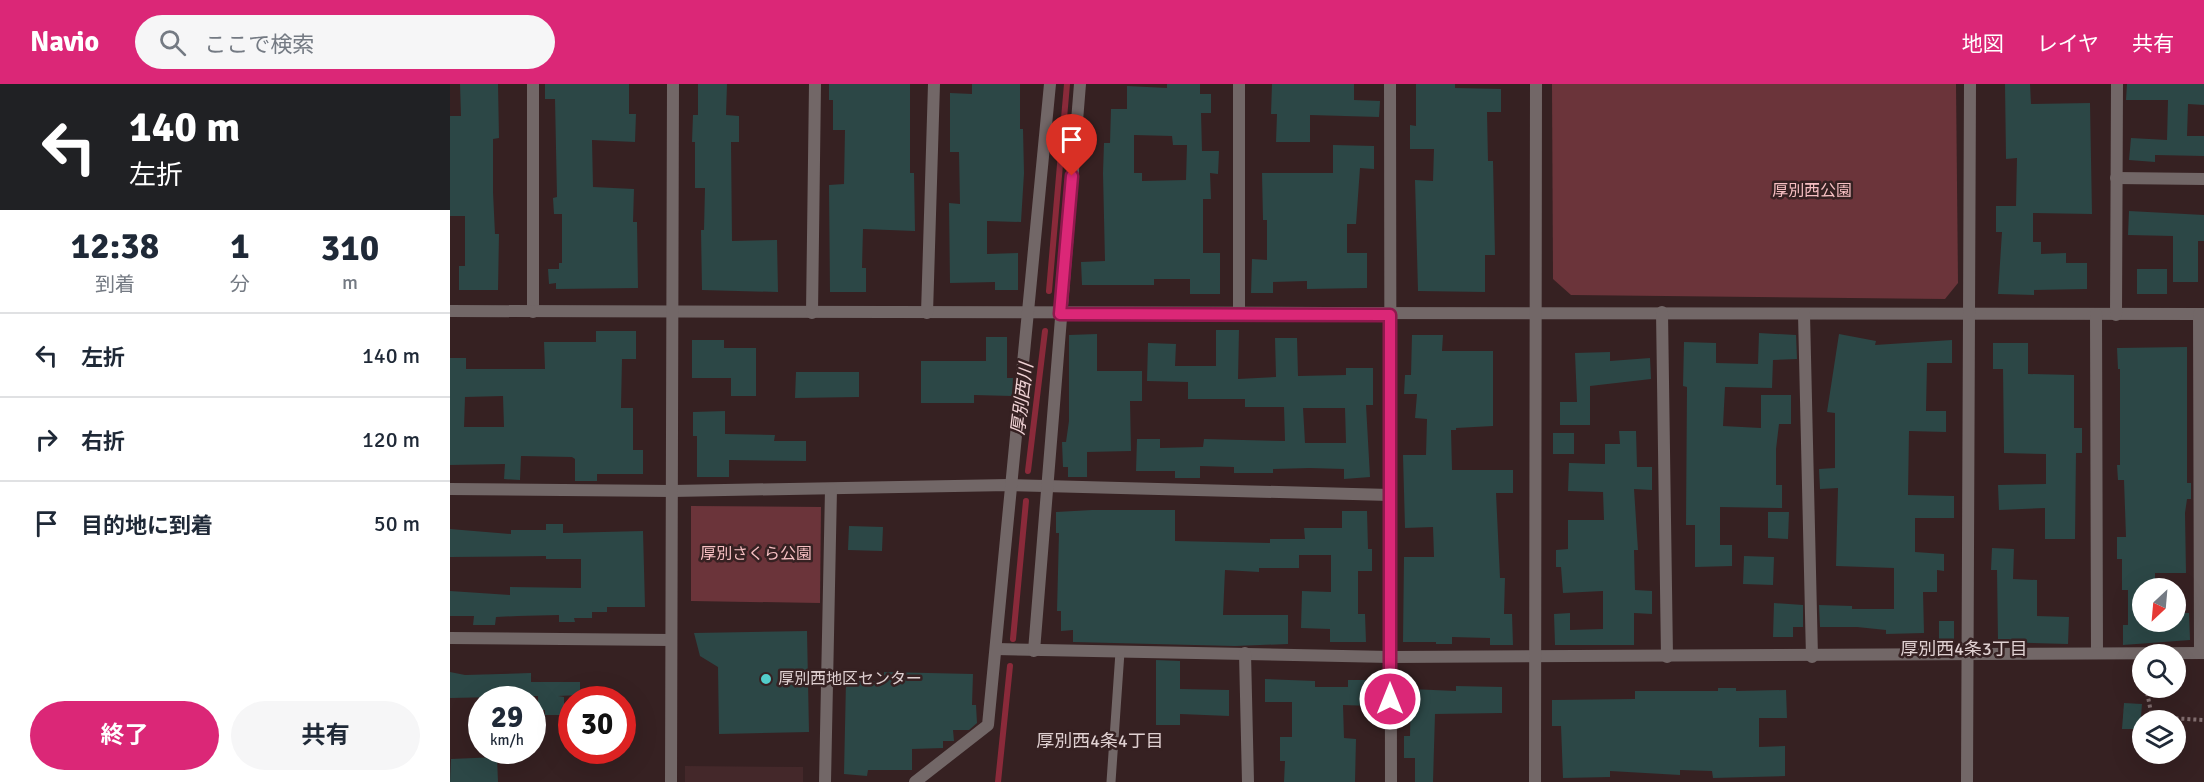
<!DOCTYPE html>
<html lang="ja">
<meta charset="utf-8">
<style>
:root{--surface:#fff;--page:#f6f6f7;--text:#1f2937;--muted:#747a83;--line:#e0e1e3;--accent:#db2777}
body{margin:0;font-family:Signika,"Noto Sans JP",sans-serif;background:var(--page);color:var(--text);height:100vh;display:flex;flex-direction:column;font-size:22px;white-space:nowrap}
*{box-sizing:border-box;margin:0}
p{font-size:20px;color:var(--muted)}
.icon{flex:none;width:33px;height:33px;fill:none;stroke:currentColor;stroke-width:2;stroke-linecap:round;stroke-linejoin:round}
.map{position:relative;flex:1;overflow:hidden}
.panel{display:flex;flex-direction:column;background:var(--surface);width:450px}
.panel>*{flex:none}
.banner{background:#202124;color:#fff;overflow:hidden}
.needle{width:39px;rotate:206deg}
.buttons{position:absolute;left:1682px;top:494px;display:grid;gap:12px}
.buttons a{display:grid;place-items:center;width:54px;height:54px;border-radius:50%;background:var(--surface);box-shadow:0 6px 24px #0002;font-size:30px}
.speed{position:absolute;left:18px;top:602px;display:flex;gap:12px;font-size:30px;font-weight:700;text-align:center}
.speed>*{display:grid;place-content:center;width:78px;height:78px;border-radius:50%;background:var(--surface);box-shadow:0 6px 24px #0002;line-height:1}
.speed small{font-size:15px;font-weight:400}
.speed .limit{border:9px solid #d22;background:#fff;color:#111}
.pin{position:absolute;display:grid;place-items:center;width:51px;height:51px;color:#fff;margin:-62px -26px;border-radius:50% 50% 50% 0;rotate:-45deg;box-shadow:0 0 6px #0007}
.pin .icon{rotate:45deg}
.me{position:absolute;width:66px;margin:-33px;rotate:0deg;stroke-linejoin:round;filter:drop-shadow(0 0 4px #0008)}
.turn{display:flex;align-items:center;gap:21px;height:126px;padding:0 30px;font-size:27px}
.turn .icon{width:78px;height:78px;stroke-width:2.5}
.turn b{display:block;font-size:42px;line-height:51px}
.eta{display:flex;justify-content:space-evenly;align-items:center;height:102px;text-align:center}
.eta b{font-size:36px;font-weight:700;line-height:42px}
.action{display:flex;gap:12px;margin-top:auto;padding:12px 30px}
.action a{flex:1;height:69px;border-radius:36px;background:var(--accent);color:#fff;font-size:24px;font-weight:700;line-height:69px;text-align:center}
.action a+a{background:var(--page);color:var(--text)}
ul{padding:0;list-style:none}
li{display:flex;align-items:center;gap:18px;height:84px;padding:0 30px;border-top:2px solid var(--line)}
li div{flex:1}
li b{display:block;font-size:22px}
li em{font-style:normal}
header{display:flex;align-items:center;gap:36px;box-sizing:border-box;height:84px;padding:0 30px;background:var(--accent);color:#fff}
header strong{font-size:28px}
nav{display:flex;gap:33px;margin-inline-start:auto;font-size:21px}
.search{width:420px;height:54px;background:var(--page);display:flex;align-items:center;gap:15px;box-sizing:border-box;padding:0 21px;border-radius:33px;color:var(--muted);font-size:22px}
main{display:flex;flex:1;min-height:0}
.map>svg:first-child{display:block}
.built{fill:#44282a}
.green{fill:#6b343a}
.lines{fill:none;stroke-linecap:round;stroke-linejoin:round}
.stream{stroke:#8a2a3a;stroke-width:6}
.building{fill:#2c4746;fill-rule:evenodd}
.path{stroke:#816e6f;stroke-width:4;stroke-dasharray:3 3;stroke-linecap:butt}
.service{stroke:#726767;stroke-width:9}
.minor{stroke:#726767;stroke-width:12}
.route-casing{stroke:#8e194d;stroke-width:15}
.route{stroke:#db2777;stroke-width:10}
.poi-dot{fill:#53cdca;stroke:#362122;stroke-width:2}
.labels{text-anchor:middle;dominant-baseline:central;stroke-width:5;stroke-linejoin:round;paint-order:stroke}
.park-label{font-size:16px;fill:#f6bfc2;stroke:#362122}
.poi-label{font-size:16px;fill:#dfd0d1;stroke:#362122;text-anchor:start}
.water-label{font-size:18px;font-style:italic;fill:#f0d3d5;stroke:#362122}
.neighbourhood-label{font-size:18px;fill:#dfd0d1;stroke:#362122}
</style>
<header>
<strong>Navio</strong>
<div class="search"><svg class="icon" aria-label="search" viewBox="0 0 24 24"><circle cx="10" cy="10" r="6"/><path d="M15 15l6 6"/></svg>ここで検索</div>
<nav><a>地図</a><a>レイヤ</a><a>共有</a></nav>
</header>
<main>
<section class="panel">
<div class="banner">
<div class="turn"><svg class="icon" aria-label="left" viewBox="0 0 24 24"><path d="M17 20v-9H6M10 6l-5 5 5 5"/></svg><div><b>140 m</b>左折</div></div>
</div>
<div class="eta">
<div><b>12:38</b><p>到着</p></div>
<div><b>1</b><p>分</p></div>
<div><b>310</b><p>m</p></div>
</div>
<ul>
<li><svg class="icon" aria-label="left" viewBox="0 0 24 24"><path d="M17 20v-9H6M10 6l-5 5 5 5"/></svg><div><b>左折</b></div><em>140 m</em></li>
<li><svg class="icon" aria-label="right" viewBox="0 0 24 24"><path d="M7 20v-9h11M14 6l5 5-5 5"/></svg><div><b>右折</b></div><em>120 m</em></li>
<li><svg class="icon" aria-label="arrive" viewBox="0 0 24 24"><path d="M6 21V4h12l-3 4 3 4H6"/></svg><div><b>目的地に到着</b></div><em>50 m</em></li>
</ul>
<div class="action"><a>終了</a><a>共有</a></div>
</section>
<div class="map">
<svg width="1754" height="698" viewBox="0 0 1754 698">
<rect width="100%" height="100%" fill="#362122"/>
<polygon class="built" points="235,682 353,683 353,698 235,698"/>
<g class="green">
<polygon points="1102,0 1506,0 1508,199 1495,215 1121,211 1103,195"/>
<polygon points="241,422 371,423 370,519 241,517"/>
</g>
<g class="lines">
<g class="stream">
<polyline points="599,207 617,0"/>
<polyline points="578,387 595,247"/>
<polyline points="563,555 576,417"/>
<polyline points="548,698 560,582"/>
</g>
</g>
<g class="building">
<polygon points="10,0 48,0 49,54 43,55 43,108 45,150 49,150 48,206 9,206 9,182 15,182 15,132 0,132 0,32 11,32"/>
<polygon points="95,0 179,0 179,30 186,30 185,58 142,56 143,103 184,105 183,138 187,138 188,204 106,205 106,199 99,200 98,185 109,185 109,179 112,179 112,130 104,130 103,114 107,113 105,15 95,15"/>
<polygon points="248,0 277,0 276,31 289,32 289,58 281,58 282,157 327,156 328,208 252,206 251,146 254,146 255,104 245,104 245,58 242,58 243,31 248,31"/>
<polygon points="379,0 460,0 460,89 464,89 465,147 413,145 412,184 416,184 416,208 380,208 379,101 394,100 395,46 383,46 383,16 379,16"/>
<polygon points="522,0 570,0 570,45 573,45 574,89 571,138 537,137 537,170 568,169 568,206 545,206 545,198 500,199 499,119 510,120 509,68 500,68 500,9 522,10"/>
<path d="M717 0H750V10H761V29H751L752 67H769L768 90 760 89 761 115H753V169H770V210H740V195H704V201H632L631 178 655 177 653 89 654 59H660L661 25H677V2L717 4ZM684 51 722 52 723 61H737L736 96 692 97V89H684Z"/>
<polygon points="822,0 904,0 904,16 930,17 929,33 860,31 860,58 826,58 827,30 821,30"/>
<polygon points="966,0 1005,0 1005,4 1051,5 1051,28 1037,28 1038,77 1043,77 1045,171 1035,171 1035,208 968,207 965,96 983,97 984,65 960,65 960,41 966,42"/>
<polygon points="1555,0 1580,0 1581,20 1640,19 1642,130 1583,129 1583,158 1591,158 1591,170 1616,169 1616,179 1637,179 1637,205 1584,206 1584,211 1548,210 1552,148 1546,148 1546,122 1566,122 1567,74 1556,75"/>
<polygon points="1677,0 1754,0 1754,21 1738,20 1737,52 1754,52 1754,72 1705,71 1705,78 1679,76 1681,54 1717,56 1718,16 1676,16"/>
<polygon points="883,61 924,62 924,85 910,84 906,140 897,140 897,169 917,169 917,204 857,205 857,197 823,198 823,209 801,209 802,175 817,176 817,136 813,136 812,89 883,89"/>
<polygon points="1679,127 1754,131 1754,157 1748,157 1748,198 1723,198 1723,152 1678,151"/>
<rect x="1687" y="185" width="30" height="25"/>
<path d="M766 246H789L788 295 826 293 825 254H847L848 292 896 291V284H923V321H916L920 393 894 395V385L860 384 823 385V389H784V383L750 382V394H725V387H686L687 355H710V364L753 363 754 355 835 357 834 323H795V315H738V298L697 297 698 259 726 260 725 282H766ZM853 324H895L896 359H855Z"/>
<path d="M146 247H186V275H172L171 324H183V366H193V390H147V397H125V375L122 373 71 372 70 396 54 395 55 380 0 381V274H16V285H95L94 258H146ZM53 312 54 343H14L15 313Z"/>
<polygon points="1309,249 1346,251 1347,275 1323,276 1322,304 1275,303 1273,342 1311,344 1311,311 1341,311 1341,340 1329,340 1326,365 1326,401 1332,401 1332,424 1270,423 1270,461 1282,461 1282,482 1245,483 1245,441 1236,441 1237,303 1233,302 1234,258 1266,259 1266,279 1308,280"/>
<polygon points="647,250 647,287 692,287 692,317 680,317 681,367 637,368 637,393 618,393 618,383 613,383 612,358 616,358 619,337 619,251"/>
<polygon points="1389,250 1426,257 1425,261 1502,256 1502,279 1477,279 1476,327 1496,327 1496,348 1459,347 1458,411 1504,412 1504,434 1465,434 1465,468 1494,470 1494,487 1487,486 1487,508 1473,508 1474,549 1436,550 1436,546 1407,543 1370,543 1369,521 1402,522 1402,525 1444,525 1444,484 1386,482 1388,404 1370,405 1369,385 1385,384 1385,329 1377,328"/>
<polygon points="962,251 993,251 992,267 1043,267 1043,342 1006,344 1006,346 1001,346 1002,386 1063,386 1063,409 1046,409 1050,494 1055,494 1054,530 1062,530 1063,561 1040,561 1040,554 1002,553 1002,560 986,560 986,558 953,558 954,473 984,473 983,443 955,444 953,371 976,371 977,335 965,334 967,310 954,310 955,291 961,291"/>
<polygon points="536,253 557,253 557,294 563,294 562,312 524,311 524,319 471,319 471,277 536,277"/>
<polygon points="242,256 274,256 274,264 306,264 306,312 281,312 281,294 242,294"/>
<polygon points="1543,259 1578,259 1578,290 1624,291 1624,344 1632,344 1632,369 1626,369 1625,455 1595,455 1595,424 1549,426 1548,401 1596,400 1596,370 1554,369 1553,285 1543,285"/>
<polygon points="1737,263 1737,399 1741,399 1741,415 1737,415 1735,429 1736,489 1705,489 1705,504 1692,504 1692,537 1725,537 1725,529 1739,529 1740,556 1673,561 1673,541 1678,541 1678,506 1672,506 1672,475 1667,475 1667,453 1676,453 1674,396 1668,396 1667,381 1670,381 1670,285 1668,285 1667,264"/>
<polygon points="1160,268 1160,277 1200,274 1201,295 1140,302 1140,341 1110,341 1110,318 1127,318 1125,269"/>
<polygon points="346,288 409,288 409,313 345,314"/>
<polygon points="275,327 275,350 325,351 324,357 356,357 356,377 279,376 279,393 247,393 247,352 243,352 243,328"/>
<polygon points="1169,347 1186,347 1187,383 1202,383 1202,406 1184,405 1188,466 1184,466 1185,506 1202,507 1202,530 1184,529 1184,561 1105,561 1104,530 1120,529 1120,546 1153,545 1153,507 1113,509 1111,483 1106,483 1106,466 1118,465 1118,436 1154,436 1153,408 1118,407 1119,379 1155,380 1155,360 1170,360"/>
<rect x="1103" y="349" width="21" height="21"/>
<polygon points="642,426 725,426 725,457 820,459 820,455 855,455 854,444 892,444 892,427 917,427 918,465 922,465 922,487 908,487 908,530 915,530 916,558 880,558 880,545 851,544 852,507 881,508 881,471 849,471 849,484 809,484 809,488 775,486 773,531 838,531 838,560 785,562 623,558 623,546 611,547 611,527 607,527 609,449 606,449 606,428"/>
<polygon points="1318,428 1339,428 1338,455 1318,454"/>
<polygon points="96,440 113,440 113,449 193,447 195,523 157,523 157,528 142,528 142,534 124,534 125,538 109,538 109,531 68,532 46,533 45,541 23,541 24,532 0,532 0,507 60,511 60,503 131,504 131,475 96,475 96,472 0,473 0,445 61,450 61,446 96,446"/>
<polygon points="399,442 433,443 432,467 398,466"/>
<polygon points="1542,464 1564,465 1563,495 1587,496 1587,532 1619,533 1618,560 1548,558 1547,486 1541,486"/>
<polygon points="1294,472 1324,473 1323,501 1293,500"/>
<polygon points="1324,519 1353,521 1353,543 1343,543 1343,553 1323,553"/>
<rect x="1489" y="537" width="15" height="23"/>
<polygon points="357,547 359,648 269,650 268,583 250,572 244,549"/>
<polygon points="706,576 730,577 730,605 779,606 779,632 730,630 730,641 706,641"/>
<polygon points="0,588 15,591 81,589 81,598 130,598 130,611 108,612 114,613 114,631 95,631 95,626 88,626 88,612 0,614"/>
<polygon points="434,588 523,590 522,621 526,621 527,639 519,646 503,646 504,657 493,657 493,664 462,665 462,686 418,686 417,692 394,690 396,597 434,597"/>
<polygon points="815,595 865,597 865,603 898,603 898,596 923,596 922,622 893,621 894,654 906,655 905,698 834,698 835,677 830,677 830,653 842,653 842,618 815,618"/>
<polygon points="1006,602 1052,603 1052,629 985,630 983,698 965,698 965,674 954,674 954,652 960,652 961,605 1006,607"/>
<polygon points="1268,604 1286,604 1286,607 1336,606 1337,634 1309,634 1309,663 1335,662 1335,692 1263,694 1262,687 1230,686 1230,691 1160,687 1160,693 1113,694 1111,642 1102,642 1102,616 1185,615 1185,607 1268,607"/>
<polygon points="1674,619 1692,620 1690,645 1672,645"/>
<polygon points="47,673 48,698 0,698 1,675"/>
</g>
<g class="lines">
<g class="path">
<polyline points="1688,582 1692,593"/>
<polyline points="1696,603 1702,633 1754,636"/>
</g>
<polyline class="service" points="661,698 670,568"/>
<g class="minor">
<polyline points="83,0 83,228"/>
<polyline points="940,0 941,698"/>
<polyline points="1666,94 1754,95"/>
<path d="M0 227C585 228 1169 230 1754 230"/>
<polyline points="1212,228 1217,573"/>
<polyline points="362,229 365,0"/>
<polyline points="477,229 484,0"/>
<polyline points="1354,230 1362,573"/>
<polyline points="1646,230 1647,569"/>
<polyline points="1749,230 1750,569"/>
<polyline points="789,231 789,0"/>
<polyline points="1666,231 1667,0"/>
<polyline points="0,405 222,407 559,401 940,411"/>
<polyline points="0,554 221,556"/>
<polyline points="546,565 940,573 1754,569"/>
<polyline points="584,567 630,0"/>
<polyline points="795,569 798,698"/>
<polyline points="221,698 223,0"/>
<polyline points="375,698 381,405"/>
<polyline points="465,698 538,641 600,0"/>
<polyline points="1085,698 1086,0"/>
<polyline points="1517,698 1520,0"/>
</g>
</g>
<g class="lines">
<g class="route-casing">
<polyline id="route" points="622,92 610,230 940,231 940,615"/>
</g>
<use href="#route" class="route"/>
</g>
<circle class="poi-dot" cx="316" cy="595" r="6"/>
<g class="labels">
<g class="park-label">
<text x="1362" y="107">厚別西公園</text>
<text x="306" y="470">厚別さくら公園</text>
</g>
<g class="poi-label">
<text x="328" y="595">厚別西地区センター</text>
</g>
<g class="water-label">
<text transform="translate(572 315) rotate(-83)">厚別西川</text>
</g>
<g class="neighbourhood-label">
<text x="1514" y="565">厚別西4条3丁目</text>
<text x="650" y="657">厚別西4条4丁目</text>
</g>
</g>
</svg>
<div class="buttons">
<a><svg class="needle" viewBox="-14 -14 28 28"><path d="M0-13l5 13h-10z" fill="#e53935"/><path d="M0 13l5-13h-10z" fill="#747a83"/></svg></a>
<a><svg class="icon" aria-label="search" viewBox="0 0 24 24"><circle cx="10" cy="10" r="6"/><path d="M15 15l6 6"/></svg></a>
<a><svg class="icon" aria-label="layers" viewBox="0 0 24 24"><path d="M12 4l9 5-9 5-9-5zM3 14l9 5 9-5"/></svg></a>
</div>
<div class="speed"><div>29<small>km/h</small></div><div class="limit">30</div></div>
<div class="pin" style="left:622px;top:92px;background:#d93025"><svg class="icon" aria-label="arrive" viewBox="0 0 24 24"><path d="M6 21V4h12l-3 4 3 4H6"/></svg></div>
<svg class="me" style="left:940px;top:615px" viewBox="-20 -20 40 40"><circle r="17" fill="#db2777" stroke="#fff" stroke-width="3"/><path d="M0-11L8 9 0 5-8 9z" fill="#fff"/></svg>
</div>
</main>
